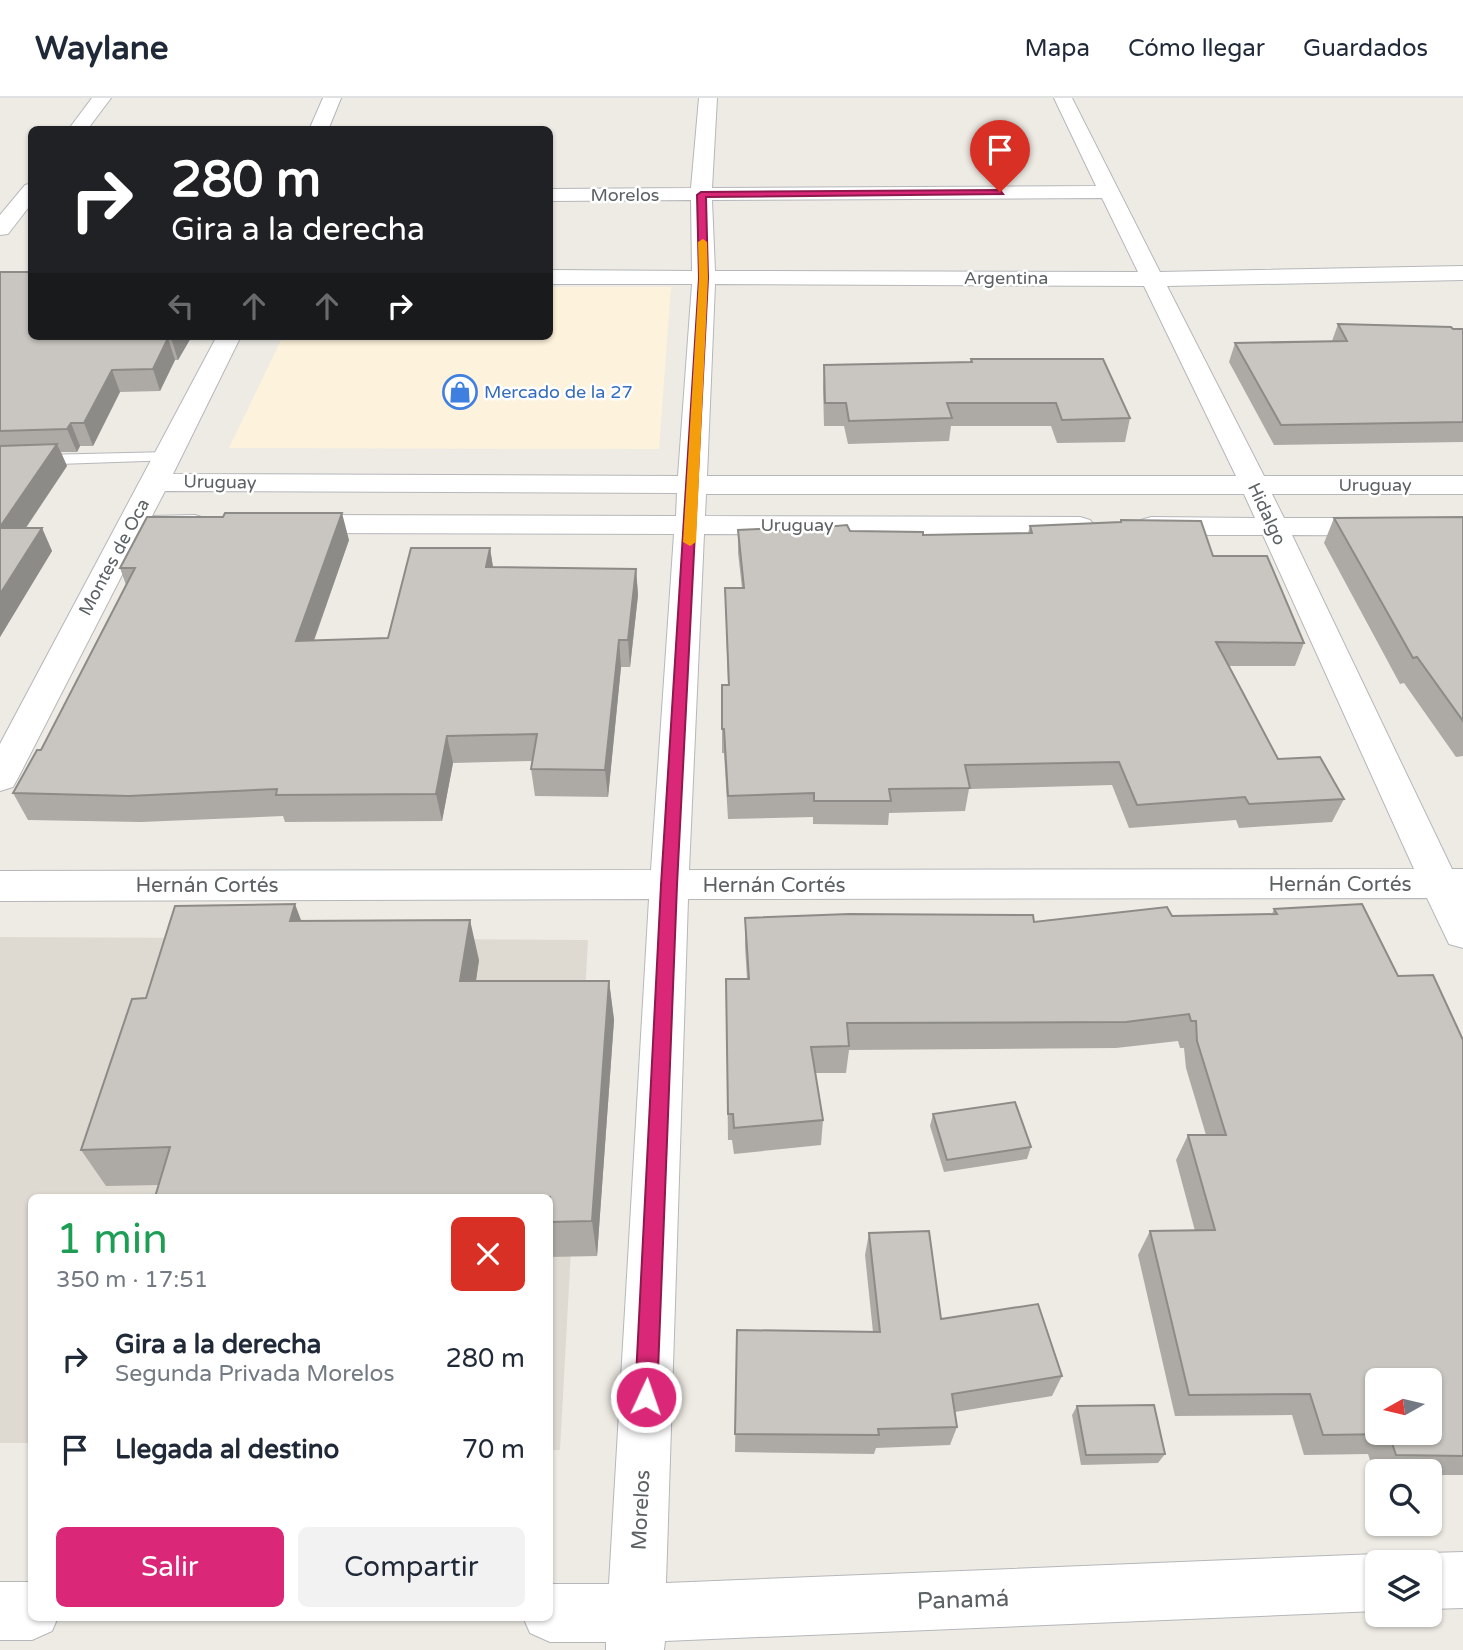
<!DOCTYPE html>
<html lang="es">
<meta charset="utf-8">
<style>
:root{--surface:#fff;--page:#f2f2f3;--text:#1f2937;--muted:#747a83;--line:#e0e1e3;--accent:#db2777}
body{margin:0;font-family:"Varela Round",sans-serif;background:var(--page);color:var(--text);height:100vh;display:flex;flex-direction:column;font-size:26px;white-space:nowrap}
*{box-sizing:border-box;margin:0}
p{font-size:23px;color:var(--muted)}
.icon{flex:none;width:38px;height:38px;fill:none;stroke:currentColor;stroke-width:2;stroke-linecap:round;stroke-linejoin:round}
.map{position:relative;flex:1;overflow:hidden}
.drawer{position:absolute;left:28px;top:1096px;width:525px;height:427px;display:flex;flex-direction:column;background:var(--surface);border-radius:10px;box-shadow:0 2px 5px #0004}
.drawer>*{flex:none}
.banner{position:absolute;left:28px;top:28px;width:525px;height:214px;border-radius:10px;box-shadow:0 2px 5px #0004;background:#202124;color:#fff;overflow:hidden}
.needle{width:46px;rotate:262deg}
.fabs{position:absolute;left:1365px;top:1270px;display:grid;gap:14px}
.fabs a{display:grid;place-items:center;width:77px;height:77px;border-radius:10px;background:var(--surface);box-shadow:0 2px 5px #0004;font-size:35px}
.pin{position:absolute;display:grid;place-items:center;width:60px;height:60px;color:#fff;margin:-72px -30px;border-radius:50% 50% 50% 0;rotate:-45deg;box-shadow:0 0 7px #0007}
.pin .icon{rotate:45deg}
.me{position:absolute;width:77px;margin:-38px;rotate:3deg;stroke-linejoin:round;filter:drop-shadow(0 0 5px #0008)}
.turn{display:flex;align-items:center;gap:24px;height:147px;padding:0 28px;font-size:32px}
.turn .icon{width:91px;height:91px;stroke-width:2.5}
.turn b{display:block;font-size:49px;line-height:60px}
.lanes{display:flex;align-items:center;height:66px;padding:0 28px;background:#0003;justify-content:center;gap:35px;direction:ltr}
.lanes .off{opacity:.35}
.round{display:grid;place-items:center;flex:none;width:74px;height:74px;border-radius:10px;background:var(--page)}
.head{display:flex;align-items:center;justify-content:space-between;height:119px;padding:0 28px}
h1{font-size:42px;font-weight:600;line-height:52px;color:#1e9e55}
.action{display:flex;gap:14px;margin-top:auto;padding:14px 28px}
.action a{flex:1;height:80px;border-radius:10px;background:var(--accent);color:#fff;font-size:28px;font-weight:600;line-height:80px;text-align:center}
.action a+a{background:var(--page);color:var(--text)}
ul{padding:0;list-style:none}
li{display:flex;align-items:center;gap:21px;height:91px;padding:0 28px}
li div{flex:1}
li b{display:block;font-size:26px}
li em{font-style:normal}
header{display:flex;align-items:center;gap:42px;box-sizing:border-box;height:98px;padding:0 35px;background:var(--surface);border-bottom:2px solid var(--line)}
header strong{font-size:33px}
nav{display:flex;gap:38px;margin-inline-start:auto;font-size:24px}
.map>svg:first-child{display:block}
.commercial{fill:#fdf2db}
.education{fill:#dedad2}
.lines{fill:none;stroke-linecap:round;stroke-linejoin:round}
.lane-casing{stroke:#b5b7bb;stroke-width:2}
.street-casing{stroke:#b5b7bb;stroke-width:2}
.lane{fill:#fff;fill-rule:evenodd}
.street{fill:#fff;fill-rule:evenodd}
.wall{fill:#adaaa6}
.shaded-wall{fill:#8d8b87}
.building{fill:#c9c6c1;stroke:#8d8b87;stroke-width:2;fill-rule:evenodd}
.route{fill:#db2777;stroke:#8e194d;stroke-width:2}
.slow{fill:#f59e0b}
.labels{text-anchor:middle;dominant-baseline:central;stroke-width:5;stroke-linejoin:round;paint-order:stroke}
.far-street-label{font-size:18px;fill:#5c6164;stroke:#fff}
.far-shop-label{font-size:18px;fill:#366cbe;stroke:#fff;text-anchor:start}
.street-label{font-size:21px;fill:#5c6164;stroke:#fff}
.near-street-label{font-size:24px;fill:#5c6164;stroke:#fff}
</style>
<header>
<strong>Waylane</strong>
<nav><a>Mapa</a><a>Cómo llegar</a><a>Guardados</a></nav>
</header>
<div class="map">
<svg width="1463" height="1552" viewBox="0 0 1463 1552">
<rect width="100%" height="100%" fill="#eeebe4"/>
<polygon class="commercial" points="550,189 671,189 659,351 229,350 283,238 550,238"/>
<polygon class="education" points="0,839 588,842 560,1352 550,1352 550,1099 32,1099 31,1345 0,1345"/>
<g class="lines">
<g class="lane-casing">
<polygon id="lane" points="169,354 174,356 177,359 174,362 0,368 0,358"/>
</g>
<g class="street-casing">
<g id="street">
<polygon points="92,0 111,0 87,32 68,32"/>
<polygon points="323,0 341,0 328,32 309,32"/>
<path d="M699 0H717L712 90 1096 88 1054 0H1072L1160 174 1463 168V182L1167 188 1264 378H1463V396H1272L1284 420H1463V438L1292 437 1452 771H1463V850L1449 846 1427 800 688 801 666 1485 1377 1456 1397 1465H1377V1513L665 1543 664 1552H606V1544H550L530 1535 523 1519H550V1486H609L649 801 0 803V773L651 772 674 436 293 435 283 432 278 426 283 420 293 417 676 418 677 395 165 393 152 418 195 417 205 420 210 426 205 432 143 436 18 680 13 689 0 693V646L217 238H241L173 376 678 378 692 186H550V172L692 173 691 102 550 103V91L691 90ZM1102 100 1138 174 715 173 712 102ZM715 186 1144 188 1236 378H707ZM706 396H1244L1255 420 1151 419 1141 422 1136 428 1141 434 1151 437H1263L1414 771 689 772 704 436 1080 437 1090 434 1095 428 1090 422 1080 419 705 418Z"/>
<polygon points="32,85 32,105 8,136 0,137 0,117 25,87"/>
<polygon points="1463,1454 1463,1510 1430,1511 1430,1465 1410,1463 1430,1455"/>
<polygon points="0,1484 32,1484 32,1519 58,1519 52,1533 32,1542 0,1542"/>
</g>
</g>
<use href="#lane" class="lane"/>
<use href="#street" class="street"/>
</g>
<g class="wall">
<polygon points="0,174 192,238 178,262 175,262 160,293 120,294 93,348 80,348 77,354 61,354 67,368 26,430 42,430 52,453 0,539"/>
<polygon points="1338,226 1463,231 1463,344 1274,347 1229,264 1235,245 1332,243"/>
<polygon points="971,261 1130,320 1125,344 1057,345 1051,328 951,328 949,343 848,346 844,328 824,328 823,290 824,267 970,264"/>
<polygon points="1463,419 1463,658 1456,659 1404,585 1400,586 1324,445 1334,420"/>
<polygon points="1121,422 1213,458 1304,545 1295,568 1229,568 1278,661 1344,701 1332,724 1239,730 1236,722 1129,730 1112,687 969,691 965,713 889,715 888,727 813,726 813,719 728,721 724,655 722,655 722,587 728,587 725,490 742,490 738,455 738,432 850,433 923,437 1028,435 1030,428 1120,424"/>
<polygon points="349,442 314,543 388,540 490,450 493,469 636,471 638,497 630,569 621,569 608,699 535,698 531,671 532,663 453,665 442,723 285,724 283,718 141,724 28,722 13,695 41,652 126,487 120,470"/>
<polygon points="1274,811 1398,878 1463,942 1463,1377 1430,1377 1430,1374 1377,1374 1377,1377 1375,1377 1368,1356 1304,1357 1292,1317 1175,1318 1138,1157 1150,1133 1195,1133 1176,1062 1188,1037 1206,1037 1186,970 1184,950 1180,950 1178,943 1116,950 849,952 846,975 815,975 823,1022 821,1047 734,1056 732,1042 728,1042 726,881 747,881 745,848 745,820 1034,824 1172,818 1272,816"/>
<polygon points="301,823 479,862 476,883 609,883 614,922 597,1158 550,1159 550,1099 159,1087 106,1088 81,1052 146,900"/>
<polygon points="933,1016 1031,1049 1027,1061 944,1074 930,1028"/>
<polygon points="869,1135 941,1221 1062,1278 1052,1298 955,1314 957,1329 950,1347 876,1350 874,1356 735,1354 737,1232 873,1234 865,1157"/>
<polygon points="1077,1308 1165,1356 1158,1365 1081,1367 1072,1317"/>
</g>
<g class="shaded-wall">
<polygon points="172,238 192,238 178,262 171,240"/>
<polygon points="168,240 175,262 160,293 153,271"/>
<polygon points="112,272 120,294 93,348 84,325"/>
<polygon points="71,325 80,348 77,354 67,331"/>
<polygon points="57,346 67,368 10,453 0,429"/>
<polygon points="342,415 349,442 304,570 296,543"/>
<polygon points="42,430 52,453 0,539 0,496"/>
<polygon points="490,450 494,476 486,469"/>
<polygon points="636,471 638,497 630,569 628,542"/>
<polygon points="619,542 621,569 608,699 605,672"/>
<polygon points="447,638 453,665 442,723 436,696"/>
<polygon points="295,806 310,846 290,823"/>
<polygon points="470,822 479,862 470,922 460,883"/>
<polygon points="609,883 614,922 597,1158 592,1123"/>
</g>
<g class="building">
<polygon points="0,174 32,174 32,238 172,238 171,240 168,240 153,271 112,272 84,325 71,325 67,331 0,333"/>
<polygon points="1338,226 1451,229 1453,231 1463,231 1463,324 1281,327 1235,245 1347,243"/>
<polygon points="971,261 1103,261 1130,320 1062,322 1056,305 947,305 952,320 849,323 846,305 825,305 824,267 972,264"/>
<polygon points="57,346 0,429 0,348"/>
<polygon points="225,415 342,415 296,543 388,540 411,450 490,450 486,469 636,471 628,542 619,542 605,672 531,671 537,636 447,638 436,696 276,697 277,691 129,698 13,695 37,652 41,652 135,470 120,470 147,419 223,419"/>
<polygon points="1463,419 1463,623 1417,559 1413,560 1334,420"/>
<polygon points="1121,422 1201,423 1213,458 1267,458 1304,545 1216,544 1278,661 1320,659 1344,701 1249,706 1245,699 1137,707 1119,664 965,667 970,690 889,691 891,703 814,703 814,695 728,698 724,631 722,631 722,587 729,587 725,490 744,490 738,432 777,430 778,433 847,427 850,433 923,434 923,437 1032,435 1030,428 1121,424"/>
<polygon points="0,430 42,430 0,496"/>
<polygon points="295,806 290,823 470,822 460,883 609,883 592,1123 550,1124 550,1099 155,1099 170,1049 81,1052 132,901 146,900 175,808"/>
<path d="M1362 806 1398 878 1433 877 1463 942V1358L1396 1357 1389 1336 1323 1337 1310 1296 1189 1297 1150 1133 1215 1132 1188 1037H1226L1197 943 1196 923H1191L1189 916 1126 924 847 925 849 948 811 949 823 1022 734 1030 733 1016H728L726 881H749L745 820 849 816 1033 817 1034 824 1167 809 1172 818 1277 816 1274 811ZM1377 1283H1430V1335H1377Z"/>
<polygon points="1015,1004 1031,1049 947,1062 933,1016"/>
<polygon points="929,1133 941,1221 1038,1206 1062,1278 952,1296 957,1329 878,1331 879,1337 735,1336 737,1232 880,1234 869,1135"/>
<polygon points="1154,1307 1165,1356 1086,1357 1077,1308"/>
</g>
<polygon class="route" points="1000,92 1003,96 706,99 708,180 677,787 657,1299 653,1307 646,1310 638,1307 635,1299 661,787 699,180 697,97 701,94"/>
<polygon class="slow" points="703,141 707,144 708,180 696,444 690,448 683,444 699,180 698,144"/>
<defs>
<g id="shop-ring" transform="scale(1.75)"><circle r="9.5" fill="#fff" stroke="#3f7fe0" stroke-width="1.5"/><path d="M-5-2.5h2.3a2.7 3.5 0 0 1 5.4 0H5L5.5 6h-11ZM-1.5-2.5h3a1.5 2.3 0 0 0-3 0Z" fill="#3f7fe0"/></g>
</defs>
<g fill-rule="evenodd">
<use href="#shop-ring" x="460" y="294"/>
</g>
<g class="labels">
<g class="far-street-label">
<text x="625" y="97">Morelos</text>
<text x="1006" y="180">Argentina</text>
<text transform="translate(220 384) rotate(1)">Uruguay</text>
<text x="1375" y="387">Uruguay</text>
<text transform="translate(1267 416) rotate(65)">Hidalgo</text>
<text x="797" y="427">Uruguay</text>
<text transform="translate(114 459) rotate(-62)">Montes de Oca</text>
</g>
<g class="far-shop-label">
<text x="484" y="294">Mercado de la 27</text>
</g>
<g class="street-label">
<text x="1340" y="786">Hernán Cortés</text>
<text x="207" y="787">Hernán Cortés</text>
<text x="774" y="787">Hernán Cortés</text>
<text transform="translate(641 1412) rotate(-87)">Morelos</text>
</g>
<g class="near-street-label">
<text transform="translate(963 1502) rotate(-2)">Panamá</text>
</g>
</g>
</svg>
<div class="fabs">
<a><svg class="needle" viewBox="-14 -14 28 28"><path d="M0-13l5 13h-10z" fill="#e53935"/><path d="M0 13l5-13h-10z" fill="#747a83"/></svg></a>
<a><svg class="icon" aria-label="search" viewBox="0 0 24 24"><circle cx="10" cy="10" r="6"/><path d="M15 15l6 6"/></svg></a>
<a><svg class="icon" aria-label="layers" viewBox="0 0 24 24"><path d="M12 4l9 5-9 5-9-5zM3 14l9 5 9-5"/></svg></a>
</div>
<div class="pin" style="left:1000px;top:94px;background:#d93025"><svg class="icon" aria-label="arrive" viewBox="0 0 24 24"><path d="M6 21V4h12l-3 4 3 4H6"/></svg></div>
<svg class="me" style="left:646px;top:1299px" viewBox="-20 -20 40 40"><circle r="17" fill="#db2777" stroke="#fff" stroke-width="3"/><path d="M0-11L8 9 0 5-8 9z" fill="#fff"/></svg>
<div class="banner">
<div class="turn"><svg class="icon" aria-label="right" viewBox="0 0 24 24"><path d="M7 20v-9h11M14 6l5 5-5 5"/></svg><div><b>280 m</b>Gira a la derecha</div></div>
<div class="lanes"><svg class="icon off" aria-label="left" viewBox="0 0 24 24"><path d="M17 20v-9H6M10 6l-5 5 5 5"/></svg><svg class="icon off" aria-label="ahead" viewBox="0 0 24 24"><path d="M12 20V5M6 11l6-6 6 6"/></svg><svg class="icon off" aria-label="ahead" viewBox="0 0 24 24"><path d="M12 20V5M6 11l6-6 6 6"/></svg><svg class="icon" aria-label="right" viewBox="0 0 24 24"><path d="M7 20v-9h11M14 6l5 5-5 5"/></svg></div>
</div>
<section class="drawer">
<div class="head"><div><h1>1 min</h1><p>350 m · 17:51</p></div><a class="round" style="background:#d93025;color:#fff"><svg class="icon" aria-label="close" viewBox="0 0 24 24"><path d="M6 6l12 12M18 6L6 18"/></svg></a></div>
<ul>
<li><svg class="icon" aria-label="right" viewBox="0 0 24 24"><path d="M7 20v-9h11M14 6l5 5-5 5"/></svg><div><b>Gira a la derecha</b><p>Segunda Privada Morelos</p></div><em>280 m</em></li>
<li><svg class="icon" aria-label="arrive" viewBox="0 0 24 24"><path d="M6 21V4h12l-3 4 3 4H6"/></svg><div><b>Llegada al destino</b></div><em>70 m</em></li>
</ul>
<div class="action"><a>Salir</a><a>Compartir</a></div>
</section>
</div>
